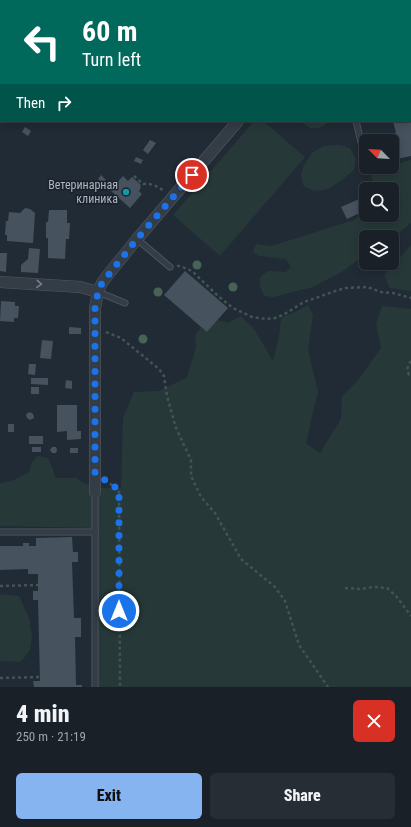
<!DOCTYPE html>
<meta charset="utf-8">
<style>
:root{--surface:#192028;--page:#262d34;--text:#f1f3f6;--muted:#9fa3a8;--line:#373e45;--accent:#86b4f0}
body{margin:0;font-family:"Roboto Condensed",sans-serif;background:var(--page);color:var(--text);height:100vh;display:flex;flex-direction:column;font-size:15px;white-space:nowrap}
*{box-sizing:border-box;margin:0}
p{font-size:13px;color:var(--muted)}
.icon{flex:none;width:22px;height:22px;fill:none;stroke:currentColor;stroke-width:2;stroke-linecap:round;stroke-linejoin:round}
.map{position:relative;height:687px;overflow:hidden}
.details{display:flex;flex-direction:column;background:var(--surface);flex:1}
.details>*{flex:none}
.hud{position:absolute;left:0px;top:0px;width:411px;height:122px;box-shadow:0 2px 10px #0003,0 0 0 1px var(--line);background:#00695c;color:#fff;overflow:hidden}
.needle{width:26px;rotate:294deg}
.fabs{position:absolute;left:359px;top:134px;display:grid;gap:8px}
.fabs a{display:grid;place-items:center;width:40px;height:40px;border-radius:6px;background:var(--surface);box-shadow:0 2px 10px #0003,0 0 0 1px var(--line);font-size:20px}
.pin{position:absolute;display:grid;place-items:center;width:34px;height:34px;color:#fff;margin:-17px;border:2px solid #fff;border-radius:50%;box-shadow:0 1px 4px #0007}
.me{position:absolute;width:44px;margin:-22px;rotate:0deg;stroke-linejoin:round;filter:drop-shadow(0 0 3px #0008)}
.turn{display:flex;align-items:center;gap:14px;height:84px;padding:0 16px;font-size:18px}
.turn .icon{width:52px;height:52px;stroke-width:2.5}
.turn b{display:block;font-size:28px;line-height:34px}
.then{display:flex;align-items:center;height:38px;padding:0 16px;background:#0003;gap:8px;font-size:15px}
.round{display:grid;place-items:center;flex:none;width:42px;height:42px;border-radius:6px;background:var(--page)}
.headline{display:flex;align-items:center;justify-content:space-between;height:68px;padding:0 16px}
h1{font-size:24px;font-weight:800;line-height:30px}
.primary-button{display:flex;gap:8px;margin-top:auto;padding:8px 16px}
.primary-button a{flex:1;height:46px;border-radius:6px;background:var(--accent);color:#111;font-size:16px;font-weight:800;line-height:46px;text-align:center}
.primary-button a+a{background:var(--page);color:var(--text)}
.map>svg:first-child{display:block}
.green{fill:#263938}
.building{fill:#47525f}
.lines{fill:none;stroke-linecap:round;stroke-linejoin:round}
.lane-casing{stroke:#525a64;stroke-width:7}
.street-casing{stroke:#525a64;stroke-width:12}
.path{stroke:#425456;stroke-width:2.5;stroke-dasharray:3 3;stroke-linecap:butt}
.lane{stroke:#343c46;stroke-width:5.5}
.street{stroke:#343c46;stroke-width:11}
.tree{fill:#486355}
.oneway{stroke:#77808b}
.route{stroke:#1a73e8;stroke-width:7;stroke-dasharray:0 12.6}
.culture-dot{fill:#0f9aa8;stroke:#1a212a;stroke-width:1.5}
.labels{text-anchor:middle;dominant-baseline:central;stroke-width:3;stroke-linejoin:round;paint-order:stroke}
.poi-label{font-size:12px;fill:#aeb7c3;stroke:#1a212a;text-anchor:end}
</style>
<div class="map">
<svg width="411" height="687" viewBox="0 0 411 687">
<rect width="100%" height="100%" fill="#212b35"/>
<g class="green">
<polygon points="350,0 411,0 411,41 410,36 410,1 349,1"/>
<polygon points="254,121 263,121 305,157 220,256 173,215"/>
<path d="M302 121H327V123C319 130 308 131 302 121Z"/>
<path d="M339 145 350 148 356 159 354 170C338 182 323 200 303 185L301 175 304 165 313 152 324 146Z"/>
<polygon points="411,160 411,223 392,238 366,237 366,254 343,271 313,287 273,297 264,296 260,286 260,277 268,271 286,272 291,267 286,259 259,256 253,252 256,244 271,246 319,231 354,220 366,211 366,215 392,215 392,189 378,189 371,177 373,169 382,167 392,167 392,165"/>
<polygon points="411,245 411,291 390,288 384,275"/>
<polygon points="308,305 313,315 308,350 318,392 311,420 306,444 320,453 341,419 342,397 359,379 381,348 376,324 382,306 411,309 411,687 98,687 96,528 0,526 0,483 12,481 29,472 32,462 38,456 48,458 53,469 55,478 76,478 86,484 102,488 121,488 123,418 134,392 160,391 187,377 196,347 195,336 201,327 207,332 218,320 228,323 241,316 254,329 273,361 279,336 281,319 286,315 293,313"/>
<polygon points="0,594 19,596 29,618 32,635 30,650 24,658 20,662 0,661"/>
</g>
<g class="building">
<polygon points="393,121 411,121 411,156 392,160 392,141 366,141 365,145 363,135 370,133 371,139 396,133"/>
<polygon points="25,127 31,131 28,136 22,132"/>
<polygon points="150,140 156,143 148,154 143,150"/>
<polygon points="136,157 143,160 141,164 134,161"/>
<polygon points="101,175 106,180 103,183 98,179"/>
<polygon points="123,176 128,181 132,177 141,185 140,186 141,187 139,191 142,194 130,208 110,190"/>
<polygon points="366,196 366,210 347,219 341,207"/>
<polygon points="25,208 30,209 35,213 33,243 7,241 7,235 5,235 6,221 8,221 9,212 20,213"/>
<polygon points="49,210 67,210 67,223 70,223 69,239 66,239 65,259 48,258 48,238 46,238 46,222 48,222"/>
<polygon points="29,248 40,249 38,273 21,272 21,265 28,259"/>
<polygon points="0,253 7,253 6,272 0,271"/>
<polygon points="185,271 228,308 207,332 164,295"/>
<polygon points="1,301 15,302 15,306 19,306 18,318 14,318 14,322 0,321"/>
<polygon points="69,327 81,328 81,334 69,334"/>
<polygon points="42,340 53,341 51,359 40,358"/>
<polygon points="29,364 36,364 35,375 28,374"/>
<polygon points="31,378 48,378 48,385 31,384"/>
<polygon points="66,380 72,381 72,389 65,388"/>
<rect x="31" y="387" width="8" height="7"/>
<polygon points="57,405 77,405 77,431 81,431 81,439 67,440 67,431 57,432"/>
<polygon points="30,412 33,414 34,418 30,420 27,418 26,414"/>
<rect x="8" y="424" width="6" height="8"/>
<rect x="29" y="436" width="14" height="8"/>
<rect x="32" y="447" width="9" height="5"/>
<polygon points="52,447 56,447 57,450 56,453 52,453 50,450"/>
<rect x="70" y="448" width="8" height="5"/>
<polygon points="72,537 73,552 78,552 78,562 72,562 74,618 81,618 81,637 75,637 76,685 82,685 82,687 34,687 33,681 40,681 38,600 33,600 33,591 38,591 38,574 28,574 28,569 0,570 0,546 23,546 23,543 29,543 29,546 36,546 36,538"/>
</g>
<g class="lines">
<g class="lane-casing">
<g id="lane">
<polyline points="0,51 1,50"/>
<polyline points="356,121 366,163"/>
<polyline points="137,239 170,267"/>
<polyline points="98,292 125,303"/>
<polyline points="0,532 95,532"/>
<polyline points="95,687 95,492"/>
</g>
</g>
<g class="street-casing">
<g id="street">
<polyline points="8,0 10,1"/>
<polyline points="341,1 342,0"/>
<polyline points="0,282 80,287 98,292"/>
<polyline points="95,492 95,308 98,292 102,283 107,276 137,239 238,121"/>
</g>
</g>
<g class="path">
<polyline points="293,0 294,1"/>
<polyline points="410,50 411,54"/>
<path d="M134 176 143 184C151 183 157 186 164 191"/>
<polyline points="177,266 180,266 192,271 218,296 233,308 252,317 266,319 275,318 283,315 304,302 338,290 346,288 367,287 381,292 393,293 411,298"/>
<polyline points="106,332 121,338 159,369 164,376 167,396 176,428 191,460 191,476 201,497 215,513 241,559 275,587 285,601 299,645 328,687"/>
<path d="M411 361C407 366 407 369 409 375H411"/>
<polyline points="105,480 119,490 120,687"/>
<polyline points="0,586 38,585"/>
<polyline points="345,588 361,589 374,587 387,588 396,596 411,616"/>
<polyline points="0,678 40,677"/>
</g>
<use href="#lane" class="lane"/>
<use href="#street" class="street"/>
</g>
<g class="tree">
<circle cx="197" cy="265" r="4.5"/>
<circle cx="233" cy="287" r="4.5"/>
<circle cx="158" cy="292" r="4.5"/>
<circle cx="143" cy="339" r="4.5"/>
</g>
<defs><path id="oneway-chevron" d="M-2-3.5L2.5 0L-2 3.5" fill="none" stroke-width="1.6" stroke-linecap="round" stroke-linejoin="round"/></defs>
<use class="oneway" href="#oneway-chevron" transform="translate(39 284) rotate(4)"/>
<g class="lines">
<polyline class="route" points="119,611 119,490 95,473 95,308 98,292 102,283 137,239 192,175"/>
</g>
<circle class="culture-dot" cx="126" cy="192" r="4"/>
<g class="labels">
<g class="poi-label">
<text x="118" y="185">Ветеринарная<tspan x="118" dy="14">клиника</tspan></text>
</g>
</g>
</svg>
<div class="fabs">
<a><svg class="needle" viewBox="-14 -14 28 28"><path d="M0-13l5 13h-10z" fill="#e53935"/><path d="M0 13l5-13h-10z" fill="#9fa3a8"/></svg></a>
<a><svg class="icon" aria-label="search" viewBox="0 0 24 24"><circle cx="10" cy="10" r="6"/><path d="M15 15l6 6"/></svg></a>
<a><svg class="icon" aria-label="layers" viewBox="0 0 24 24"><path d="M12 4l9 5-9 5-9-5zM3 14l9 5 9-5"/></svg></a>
</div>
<div class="pin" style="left:192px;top:175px;background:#d93025"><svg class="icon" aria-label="arrive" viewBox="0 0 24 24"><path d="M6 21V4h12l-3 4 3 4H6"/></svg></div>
<svg class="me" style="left:119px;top:611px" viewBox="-20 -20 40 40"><circle r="17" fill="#1a73e8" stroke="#fff" stroke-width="3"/><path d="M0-11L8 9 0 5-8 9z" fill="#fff"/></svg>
<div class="hud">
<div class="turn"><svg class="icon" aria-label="left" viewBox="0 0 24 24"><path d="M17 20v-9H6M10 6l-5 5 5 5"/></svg><div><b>60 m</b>Turn left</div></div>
<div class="then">Then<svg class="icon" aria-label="right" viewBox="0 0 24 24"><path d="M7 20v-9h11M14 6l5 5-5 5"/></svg></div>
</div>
</div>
<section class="details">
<div class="headline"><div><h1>4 min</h1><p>250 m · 21:19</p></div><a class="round" style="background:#d93025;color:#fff"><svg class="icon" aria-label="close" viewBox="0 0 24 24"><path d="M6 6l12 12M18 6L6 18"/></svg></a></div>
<div class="primary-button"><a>Exit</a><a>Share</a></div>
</section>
